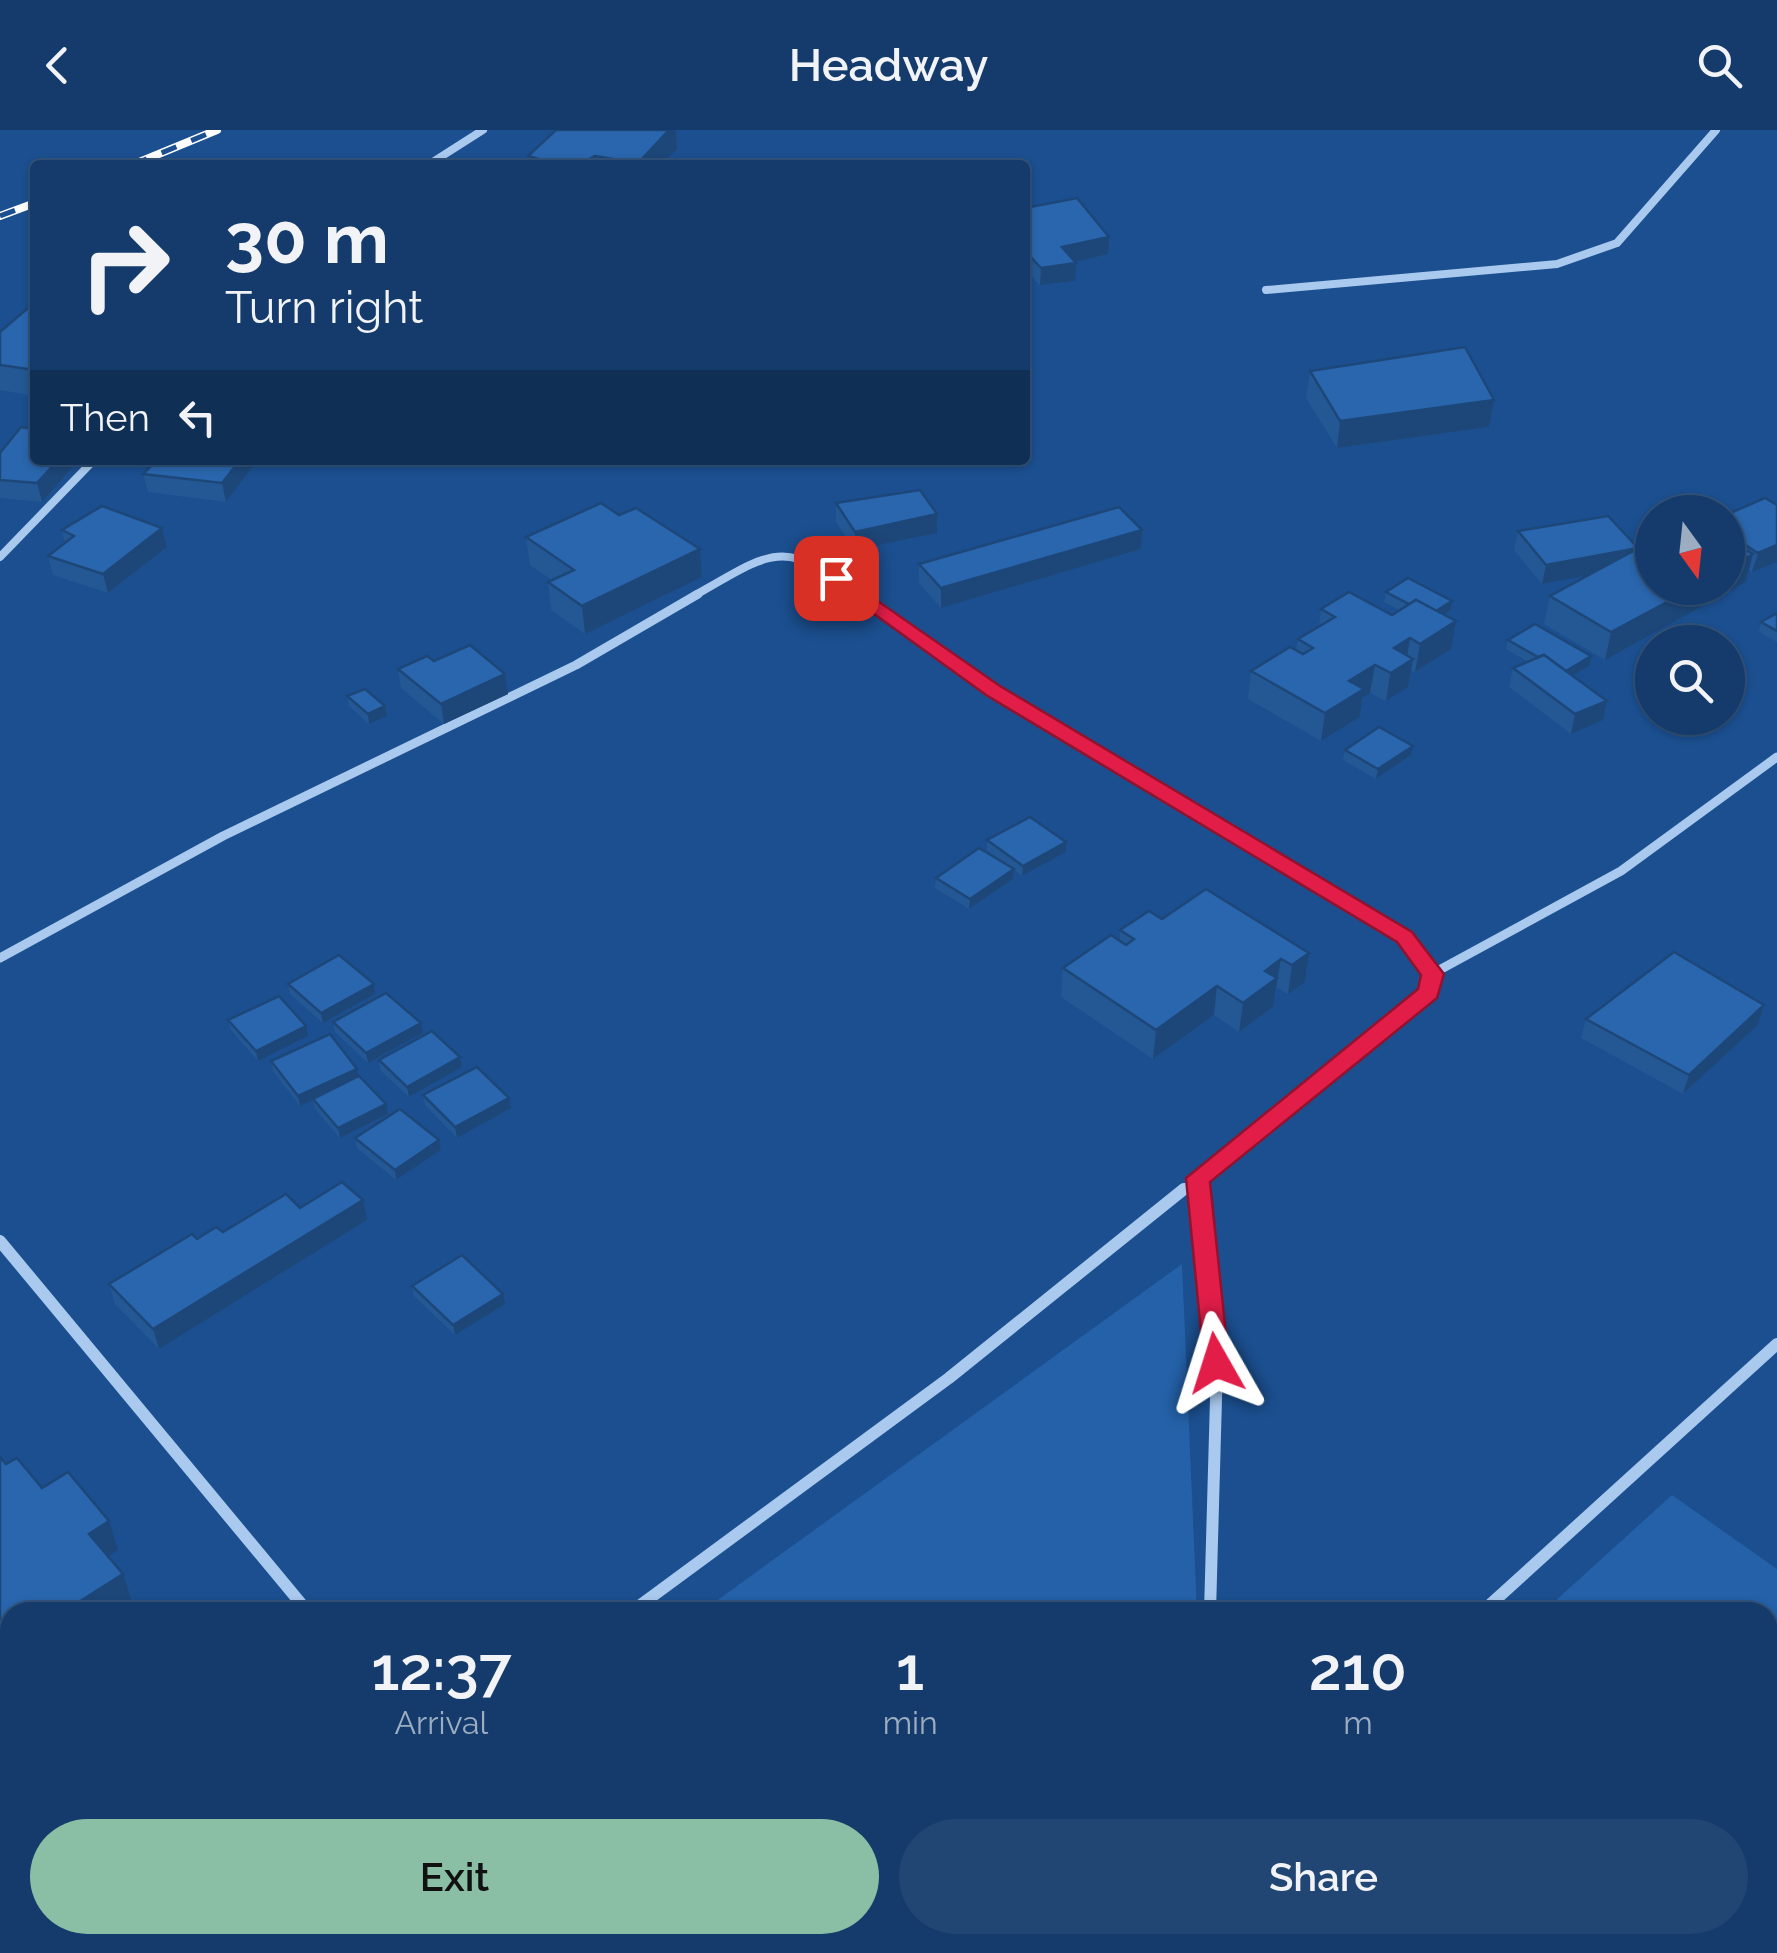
<!DOCTYPE html>
<style>
:root{--surface:#143b6b;--page:#214673;--text:#f1f3f6;--muted:#9dadc1;--line:#33557e;--accent:#8abfa5}
body{margin:0;font-family:Raleway,sans-serif;background:var(--page);color:var(--text);height:100vh;display:flex;flex-direction:column;font-size:38px;white-space:nowrap}
*{box-sizing:border-box;margin:0}
p{font-size:32px;color:var(--muted)}
.icon{flex:none;width:55px;height:55px;fill:none;stroke:currentColor;stroke-width:2;stroke-linecap:round;stroke-linejoin:round}
.map{position:relative;flex:1;overflow:hidden}
.drawer{position:absolute;left:0px;top:1472px;width:1778px;height:352px;display:flex;flex-direction:column;background:var(--surface);border-radius:30px 30px 0 0;box-shadow:0 2px 8px #0004,0 0 0 2px var(--line)}
.drawer>*{flex:none}
.top-card{position:absolute;left:30px;top:30px;width:1000px;height:305px;border-radius:10px;box-shadow:0 2px 8px #0004,0 0 0 2px var(--line);background:#143b6b;color:var(--text);overflow:hidden}
.needle{width:65px;rotate:165deg}
.buttons{position:absolute;left:1635px;top:365px;display:grid;gap:20px}
.buttons a{display:grid;place-items:center;width:110px;height:110px;border-radius:50%;background:var(--surface);box-shadow:0 2px 8px #0004,0 0 0 2px var(--line);font-size:50px}
.pin{position:absolute;display:grid;place-items:center;width:85px;height:85px;color:#fff;margin:-42px;border-radius:20px;box-shadow:0 5px 15px #0006}
.me{position:absolute;width:110px;margin:-55px;rotate:354deg;stroke-linejoin:round;filter:drop-shadow(0 0 8px #0008)}
.turn{display:flex;align-items:center;gap:35px;height:210px;padding:0 30px;font-size:45px}
.turn .icon{width:130px;height:130px;stroke-width:2.5}
.turn b{display:block;font-size:70px;line-height:85px}
.then{display:flex;align-items:center;height:95px;padding:0 30px;background:#0003;gap:20px;font-size:38px}
.eta{display:flex;justify-content:space-evenly;align-items:center;height:170px;text-align:center}
.eta b{font-size:60px;font-weight:600;line-height:70px}
.action{display:flex;gap:20px;margin-top:auto;padding:20px 30px}
.action a{flex:1;height:115px;border-radius:60px;background:var(--accent);color:#111;font-size:40px;font-weight:600;line-height:115px;text-align:center}
.action a+a{background:var(--page);color:var(--text)}
header{display:flex;justify-content:space-between;align-items:center;height:130px;padding:0 30px;background:var(--surface);font-size:45px;font-weight:600}
.map>svg:first-child{display:block}
.green{fill:#2461a8}
.lines{fill:none;stroke-linecap:round;stroke-linejoin:round}
.minor-far2{stroke:#a9c9ee;stroke-width:8}
.minor-far1{stroke:#a9c9ee;stroke-width:9}
.minor{stroke:#a9c9ee;stroke-width:12}
.rail-casing{stroke:#fff;stroke-width:8}
.rail{stroke:#1b4f8f;stroke-width:5;stroke-dasharray:16;stroke-linecap:butt}
.wall{fill:#245895}
.shaded-wall{fill:#1d4779}
.building{fill:#2a66ad;stroke:#1d4779;stroke-width:2.5}
.route{fill:#e11d48;stroke:#92132f;stroke-width:2.5}
</style>
<header><svg class="icon" aria-label="back" viewBox="0 0 24 24"><path d="M15 5l-7 7 7 7"/></svg>Headway<svg class="icon" aria-label="search" viewBox="0 0 24 24"><circle cx="10" cy="10" r="6"/><path d="M15 15l6 6"/></svg></header>
<div class="map">
<svg width="1777" height="1823" viewBox="0 0 1777 1823">
<rect width="100%" height="100%" fill="#1b4f8f"/>
<g class="green">
<polygon points="1182,1134 1197,1482 701,1482"/>
<polygon points="1672,1365 1777,1439 1777,1823 1388,1823 1369,1815 1768,1815 1768,1482 1543,1482"/>
</g>
<g class="lines">
<g class="minor-far2">
<polyline points="428,35 483,0"/>
<polyline points="1266,160 1557,134 1617,113 1716,0"/>
<polyline points="0,427 94,330"/>
<path d="M694 466C775 419 783 408 862 466"/>
</g>
<g class="minor-far1">
<polyline points="859,464 993,561 1404,807 1428,838 1429,863 1181,1062"/>
<polyline points="0,828 223,706 576,535 698,464"/>
<polyline points="1432,844 1621,741 1777,627"/>
<polyline points="1197,1049 1198,1062"/>
</g>
<g class="minor">
<polyline points="1198,1059 1217,1233 1210,1482"/>
<polyline points="0,1111 308,1482"/>
<polyline points="631,1482 949,1248 1184,1059"/>
<polyline points="1482,1482 1777,1214"/>
<polyline points="1183,1815 1207,1823"/>
<polyline points="188,1823 198,1815"/>
<polyline points="1242,1823 1243,1815"/>
</g>
<g class="rail-casing">
<g id="rail">
<polyline points="132,35 217,0"/>
<polyline points="0,86 35,73"/>
</g>
</g>
<use href="#rail" class="rail"/>
</g>
<g class="wall">
<polygon points="556,0 676,0 677,19 661,35 528,35 528,26"/>
<polygon points="1025,78 1108,124 1075,132 1075,151 1040,155 1025,140"/>
<polygon points="35,172 35,266 0,260 0,202"/>
<polygon points="1310,241 1494,270 1489,297 1337,318 1306,268"/>
<polygon points="0,323 35,330 79,330 42,372 0,368"/>
<polygon points="157,330 253,330 254,335 226,372 148,362 143,344"/>
<polygon points="836,373 937,384 937,403 855,420 836,392"/>
<polygon points="1777,375 1752,442 1749,440 1746,452 1605,530 1544,494 1550,466 1588,445 1542,454 1514,420 1518,401 1638,419 1728,458 1728,384"/>
<polygon points="162,398 167,417 108,463 53,445 48,426 65,413 62,400"/>
<polygon points="526,407 700,419 702,447 585,504 551,480 548,452 552,450 530,435"/>
<polygon points="1141,419 941,478 919,453 919,434"/>
<polygon points="1386,462 1452,471 1451,480 1444,485 1456,491 1451,519 1415,542 1411,540 1408,557 1386,571 1370,563 1362,568 1360,587 1321,611 1248,569 1251,541 1296,520 1298,509 1319,497 1321,479 1392,485 1400,480 1384,472"/>
<polygon points="1777,483 1777,512 1759,502 1761,492"/>
<polygon points="1508,510 1589,536 1573,545 1607,571 1603,590 1571,604 1509,557 1513,538 1528,532 1506,519"/>
<polygon points="434,531 508,564 444,594 401,558 398,539"/>
<polygon points="347,566 387,586 369,594 349,576"/>
<polygon points="1413,616 1411,625 1376,649 1343,630 1345,620"/>
<polygon points="987,710 1066,712 1066,722 1022,746 1014,740 1013,749 969,779 935,758 936,748 1008,736 987,720"/>
<polygon points="1162,789 1309,823 1305,852 1288,864 1277,858 1273,877 1239,902 1214,885 1153,929 1061,867 1063,838 1120,810 1120,800"/>
<polygon points="288,854 374,854 375,864 323,893 290,864"/>
<polygon points="1764,875 1758,895 1683,964 1581,908 1586,889"/>
<polygon points="228,890 308,906 258,931 231,900"/>
<polygon points="333,892 423,903 368,933 335,902"/>
<polygon points="460,927 462,937 409,967 380,940 379,930"/>
<polygon points="271,931 357,939 358,946 388,984 340,1008 315,979 313,970 300,976 273,941"/>
<polygon points="423,965 509,968 511,978 457,1008 425,975"/>
<polygon points="355,1008 439,1010 441,1020 396,1050 357,1018"/>
<polygon points="300,1078 367,1090 159,1219 115,1174 109,1154 197,1109 223,1102"/>
<polygon points="412,1156 505,1174 455,1205 414,1166"/>
</g>
<g class="shaded-wall">
<polygon points="669,0 676,0 677,19 661,35 638,35 638,33"/>
<polygon points="595,26 596,35 578,35"/>
<polygon points="1109,107 1108,124 1063,135 1076,133 1075,151 1040,155 1041,138 1062,117"/>
<polygon points="1494,270 1489,297 1337,318 1340,291"/>
<polygon points="58,330 79,330 42,372 37,353"/>
<polygon points="240,330 253,330 254,335 226,372 222,353"/>
<polygon points="937,384 937,403 855,420 855,402"/>
<polygon points="162,398 167,417 108,463 103,444"/>
<polygon points="1142,400 1141,419 941,478 941,458"/>
<polygon points="1777,415 1777,432 1752,442 1758,423"/>
<polygon points="1638,418 1633,437 1542,454 1546,435"/>
<polygon points="700,419 702,447 585,504 582,476"/>
<polygon points="1753,424 1746,452 1605,530 1611,502 1693,458 1728,458 1728,438"/>
<polygon points="1452,471 1451,480 1429,495 1430,485"/>
<polygon points="1456,491 1451,519 1415,542 1420,514"/>
<polygon points="1410,508 1406,534 1413,529 1408,557 1386,571 1394,518"/>
<polygon points="1591,526 1589,536 1561,552 1564,542"/>
<polygon points="1375,535 1370,563 1362,568 1360,587 1321,611 1325,583 1349,551"/>
<polygon points="505,544 508,564 444,594 441,574"/>
<polygon points="1607,571 1603,590 1571,604 1575,584"/>
<polygon points="385,576 387,586 369,594 368,584"/>
<polygon points="1413,616 1411,625 1376,649 1378,639"/>
<polygon points="1066,712 1066,722 1022,746 1023,736"/>
<polygon points="1014,739 1013,749 969,779 970,769"/>
<polygon points="1309,823 1305,852 1288,864 1292,835"/>
<polygon points="1281,829 1273,877 1239,902 1243,873 1265,841"/>
<polygon points="374,854 375,864 323,893 321,883"/>
<polygon points="1217,856 1214,885 1153,929 1156,900"/>
<polygon points="1764,875 1758,895 1683,964 1689,945"/>
<polygon points="421,893 423,903 368,933 366,923"/>
<polygon points="306,896 308,906 258,931 256,921"/>
<polygon points="460,927 462,937 409,967 407,957"/>
<polygon points="357,939 359,949 300,976 298,966"/>
<polygon points="509,968 511,978 457,1008 455,997"/>
<polygon points="386,974 388,984 340,1008 338,998"/>
<polygon points="439,1010 441,1020 396,1050 395,1040"/>
<polygon points="363,1070 367,1090 159,1219 153,1199"/>
<polygon points="503,1164 505,1174 455,1205 453,1195"/>
<polygon points="109,1391 118,1420 99,1432 89,1404"/>
<polygon points="123,1444 132,1472 116,1482 63,1482"/>
<polygon points="10,1513 10,1548 0,1554 0,1519"/>
</g>
<g class="building">
<polygon points="556,0 669,0 638,33 595,26 578,35 560,35 528,26"/>
<polygon points="1077,68 1109,107 1062,117 1076,133 1041,138 1025,121 1025,78"/>
<polygon points="35,172 35,240 0,235 0,202"/>
<polygon points="1465,217 1494,270 1340,291 1310,241"/>
<polygon points="21,297 35,299 35,330 58,330 37,353 0,350 0,323"/>
<polygon points="157,330 240,330 222,353 143,344"/>
<polygon points="920,360 937,384 855,402 836,373"/>
<polygon points="1765,368 1777,375 1777,415 1758,423 1728,404 1728,384"/>
<polygon points="601,373 619,385 636,378 700,419 582,476 548,452 574,440 526,407"/>
<polygon points="102,376 162,398 103,444 48,426 74,406 62,400"/>
<polygon points="1119,377 1142,400 941,458 919,434"/>
<polygon points="1608,386 1638,418 1546,435 1518,401"/>
<polygon points="1728,410 1753,424 1728,438"/>
<polygon points="1652,411 1652,458 1693,458 1611,502 1550,466"/>
<polygon points="1408,448 1452,471 1436,481 1416,470 1409,474 1386,462"/>
<polygon points="1349,462 1392,485 1416,470 1456,491 1420,514 1410,508 1394,518 1413,529 1391,543 1375,535 1349,551 1364,559 1325,583 1251,541 1290,517 1303,524 1313,518 1298,509 1335,487 1321,479"/>
<polygon points="1777,483 1777,501 1761,492"/>
<polygon points="1535,494 1591,526 1566,541 1544,525 1538,527 1508,510"/>
<polygon points="470,515 505,544 441,574 398,539 427,526 434,531"/>
<polygon points="1544,525 1607,571 1575,584 1513,538"/>
<polygon points="365,559 385,576 368,584 347,566"/>
<polygon points="1379,597 1413,616 1378,639 1345,620"/>
<polygon points="1030,687 1066,712 1023,736 987,710"/>
<polygon points="979,718 1014,739 970,769 936,748"/>
<polygon points="1206,759 1309,823 1292,835 1281,829 1265,841 1277,848 1243,873 1217,856 1156,900 1063,838 1111,805 1126,815 1134,809 1120,800 1149,781 1162,789"/>
<polygon points="1674,822 1764,875 1689,945 1586,889"/>
<polygon points="339,825 374,854 321,883 288,854"/>
<polygon points="386,863 421,893 366,923 333,892"/>
<polygon points="279,866 306,896 256,921 228,890"/>
<polygon points="432,901 460,927 407,957 379,930"/>
<polygon points="330,904 357,939 298,966 271,931"/>
<polygon points="477,937 509,968 455,997 423,965"/>
<polygon points="359,946 386,974 338,998 313,969"/>
<polygon points="400,979 439,1010 395,1040 355,1008"/>
<polygon points="342,1052 363,1070 153,1199 109,1154 192,1104 197,1109 216,1097 223,1102 286,1064 300,1078"/>
<polygon points="462,1125 503,1164 453,1195 412,1156"/>
<polygon points="0,1327 6,1334 17,1328 42,1358 68,1342 109,1391 89,1404 123,1444 63,1482 10,1482 10,1513 0,1519"/>
</g>
<polygon class="route" points="836,442 1000,556 1412,802 1444,844 1437,868 1210,1052 1229,1233 1226,1240 1207,1240 1204,1233 1186,1048 1418,859 1421,845 1397,812 986,565 830,452 830,444"/>
</svg>
<div class="buttons">
<a><svg class="needle" viewBox="-14 -14 28 28"><path d="M0-13l5 13h-10z" fill="#e53935"/><path d="M0 13l5-13h-10z" fill="#9dadc1"/></svg></a>
<a><svg class="icon" aria-label="search" viewBox="0 0 24 24"><circle cx="10" cy="10" r="6"/><path d="M15 15l6 6"/></svg></a>
</div>
<div class="pin" style="left:836px;top:448px;background:#d93025"><svg class="icon" aria-label="arrive" viewBox="0 0 24 24"><path d="M6 21V4h12l-3 4 3 4H6"/></svg></div>
<svg class="me" style="left:1216px;top:1233px" viewBox="-20 -20 40 40"><path d="M0-17L14 15 0 8-14 15z" fill="#e11d48" stroke="#fff" stroke-width="4"/></svg>
<div class="top-card">
<div class="turn"><svg class="icon" aria-label="right" viewBox="0 0 24 24"><path d="M7 20v-9h11M14 6l5 5-5 5"/></svg><div><b>30 m</b>Turn right</div></div>
<div class="then">Then<svg class="icon" aria-label="left" viewBox="0 0 24 24"><path d="M17 20v-9H6M10 6l-5 5 5 5"/></svg></div>
</div>
<section class="drawer">
<div class="eta">
<div><b>12:37</b><p>Arrival</p></div>
<div><b>1</b><p>min</p></div>
<div><b>210</b><p>m</p></div>
</div>
<div class="action"><a>Exit</a><a>Share</a></div>
</section>
</div>
